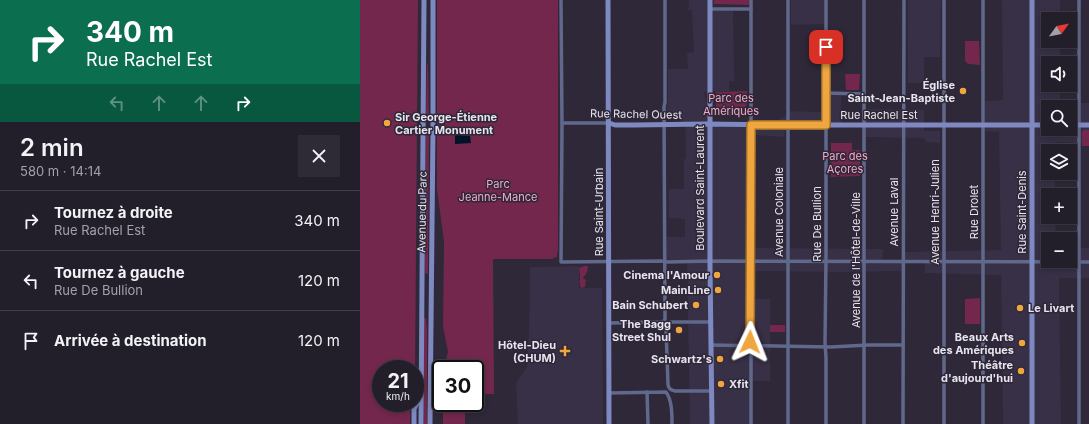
<!DOCTYPE html>
<html lang="fr">
<meta charset="utf-8">
<style>
:root{--surface:#221e2a;--page:#2e2b36;--text:#f1f3f6;--muted:#a2a2a8;--line:#3f3c47}
body{margin:0;font-family:Inter,sans-serif;background:var(--page);color:var(--text);height:100vh;display:flex;flex-direction:column;font-size:15px;white-space:nowrap}
*{box-sizing:border-box;margin:0}
p{font-size:13px;color:var(--muted)}
.icon{flex:none;width:22px;height:22px;fill:none;stroke:currentColor;stroke-width:2;stroke-linecap:round;stroke-linejoin:round}
.map{position:relative;flex:1;overflow:hidden}
.drawer{display:flex;flex-direction:column;background:var(--surface);width:360px}
.drawer>*{flex:none}
.banner{background:#0b6e4f;color:#fff;overflow:hidden}
.needle{width:26px;rotate:57deg}
.fabs{position:absolute;left:681px;top:12px;display:grid;gap:8px}
.fabs a{display:grid;place-items:center;width:36px;height:36px;border-radius:0px;background:var(--surface);box-shadow:0 2px 6px #0003,0 0 0 1px var(--line);font-size:20px}
.speed{position:absolute;left:12px;top:360px;display:flex;gap:8px;font-size:20px;font-weight:700;text-align:center}
.speed>*{display:grid;place-content:center;width:52px;height:52px;border-radius:50%;background:var(--surface);box-shadow:0 2px 6px #0003,0 0 0 1px var(--line);line-height:1}
.speed small{font-size:10px;font-weight:400}
.speed .limit{border:2px solid #111;border-radius:6px;background:#fff;color:#111}
.pin{position:absolute;display:grid;place-items:center;width:34px;height:34px;color:#fff;margin:-17px;border-radius:8px;box-shadow:0 2px 6px #0006}
.me{position:absolute;width:44px;margin:-22px;rotate:2deg;stroke-linejoin:round;filter:drop-shadow(0 0 3px #0008)}
.turn{display:flex;align-items:center;gap:14px;height:84px;padding:0 20px;font-size:18px}
.turn .icon{width:52px;height:52px;stroke-width:2.5}
.turn b{display:block;font-size:28px;line-height:34px}
.lanes{display:flex;align-items:center;height:38px;padding:0 20px;background:#0003;justify-content:center;gap:20px;direction:ltr}
.lanes .off{opacity:.35}
.round{display:grid;place-items:center;flex:none;width:42px;height:42px;border-radius:0px;background:var(--page)}
.overview{display:flex;align-items:center;justify-content:space-between;height:68px;padding:0 20px}
h1{font-size:24px;font-weight:600;line-height:30px}
ul{padding:0;list-style:none}
li{display:flex;align-items:center;gap:12px;height:60px;padding:0 20px;border-top:1px solid var(--line)}
li div{flex:1}
li b{display:block;font-size:15px}
li em{font-style:normal}
main{display:flex;flex:1;min-height:0}
.map>svg:first-child{display:block}
.built{fill:#383046;fill-rule:evenodd}
.green{fill:#73274c}
.water{fill:#001328}
.lines{fill:none;stroke-linecap:round;stroke-linejoin:round}
.street{stroke:#60688b;stroke-width:3.5}
.secondary{stroke:#7e89c1;stroke-width:5}
.route-casing{stroke:#9c6c28;stroke-width:10}
.route{stroke:#f0a63e;stroke-width:7}
.poi-dot{fill:#f0a63e;stroke:#2e2838;stroke-width:1.5}
.labels{text-anchor:middle;dominant-baseline:central;stroke-width:3;stroke-linejoin:round;paint-order:stroke}
.poi-label{font-size:11px;font-weight:bold;fill:#e7e4ef;stroke:#2e2838;text-anchor:end}
.park-label{font-size:11px;fill:#f4aac8;stroke:#2e2838}
.street-label{font-size:11px;fill:#e7e4ef;stroke:#2e2838}
</style>
<main>
<section class="drawer">
<div class="banner">
<div class="turn"><svg class="icon" aria-label="right" viewBox="0 0 24 24"><path d="M7 20v-9h11M14 6l5 5-5 5"/></svg><div><b>340 m</b>Rue Rachel Est</div></div>
<div class="lanes"><svg class="icon off" aria-label="left" viewBox="0 0 24 24"><path d="M17 20v-9H6M10 6l-5 5 5 5"/></svg><svg class="icon off" aria-label="ahead" viewBox="0 0 24 24"><path d="M12 20V5M6 11l6-6 6 6"/></svg><svg class="icon off" aria-label="ahead" viewBox="0 0 24 24"><path d="M12 20V5M6 11l6-6 6 6"/></svg><svg class="icon" aria-label="right" viewBox="0 0 24 24"><path d="M7 20v-9h11M14 6l5 5-5 5"/></svg></div>
</div>
<div class="overview"><div><h1>2 min</h1><p>580 m · 14:14</p></div><a class="round"><svg class="icon" aria-label="close" viewBox="0 0 24 24"><path d="M6 6l12 12M18 6L6 18"/></svg></a></div>
<ul>
<li><svg class="icon" aria-label="right" viewBox="0 0 24 24"><path d="M7 20v-9h11M14 6l5 5-5 5"/></svg><div><b>Tournez à droite</b><p>Rue Rachel Est</p></div><em>340 m</em></li>
<li><svg class="icon" aria-label="left" viewBox="0 0 24 24"><path d="M17 20v-9H6M10 6l-5 5 5 5"/></svg><div><b>Tournez à gauche</b><p>Rue De Bullion</p></div><em>120 m</em></li>
<li><svg class="icon" aria-label="arrive" viewBox="0 0 24 24"><path d="M6 21V4h12l-3 4 3 4H6"/></svg><div><b>Arrivée à destination</b></div><em>120 m</em></li>
</ul>
</section>
<div class="map">
<svg width="729" height="424" viewBox="0 0 729 424">
<rect width="100%" height="100%" fill="#2e2838"/>
<g class="built">
<polygon points="329,0 348,0 348,11 373,10 374,70 373,71 373,72 374,72 375,81 369,81 369,91 344,92 350,119 350,124 391,125 387,131 386,299 410,299 410,381 392,381 393,424 330,424 327,263 304,261 304,237 325,237 325,219 309,218 309,189 324,189 324,159 326,159 326,149 325,123 321,123 321,114 306,114 308,98 308,69 328,69 327,53 334,52 332,10 328,10"/>
<polygon points="431,0 465,0 464,24 431,25"/>
<polygon points="548,0 581,0 580,57 564,57 564,83 548,83"/>
<path d="M642 0H700V19H688V41H700V63H688V85H700V103H729V143L695 142V151H688V173H695V195H688V217H695L696 239H688V261H710V248H729V278H699L701 424H643L641 275 565 273V262H544L543 271 478 272 392 271 393 248 523 249 522 262 544 260 543 252 641 250 639 132 625 131V101L643 100ZM688 107H710V129H688Z"/>
<polygon points="466,93 481,93 481,125 504,125 504,109 564,110 564,131 580,131 580,143 567,142 563,138 505,137 505,126 466,125 425,131 424,137 396,135 396,131 426,116 428,111 461,112 466,111"/>
<polygon points="219,266 219,288 242,288 243,424 158,424 156,383 167,367 169,331 170,267"/>
</g>
<g class="green">
<polygon points="0,0 58,0 55,376 55,369 21,369 21,403 51,403 50,412 50,424 0,424"/>
<polygon points="77,0 198,0 198,252 197,253 197,257 193,258 193,259 133,259 134,394 115,394 115,369 84,369 88,352 83,326 84,241 77,190"/>
<polygon points="354,0 389,0 389,5 354,4"/>
<polygon points="605,41 619,41 620,65 608,64 605,61"/>
<polygon points="67,64 68,64 69,118 66,117"/>
<polygon points="485,74 500,74 499,90 486,90"/>
<polygon points="387,91 386,115 385,116 357,116 356,115 356,92"/>
<polygon points="66,129 69,129 68,274 65,273"/>
<polygon points="724,130 729,130 729,146 722,146 722,132"/>
<polygon points="471,143 492,143 492,150 500,150 500,176 471,177"/>
<path d="M224 266H228C228 272 226 274 223 278L226 280 225 287 221 288C219 283 220 281 220 276 220 273 219 271 219 268Z"/>
<polygon points="620,298 620,324 605,324 605,299"/>
<polygon points="64,318 66,318 67,329 67,424 64,424"/>
<rect x="410" y="325" width="15" height="7"/>
<rect x="83" y="403" width="22" height="21"/>
</g>
<polygon class="water" points="96,135 110,136 111,143 95,144 95,136"/>
<g class="lines">
<g class="street">
<polyline points="201,0 202,126 201,262 301,261 308,262 350,261 729,262"/>
<polyline points="391,0 391,424"/>
<polyline points="428,0 428,424"/>
<polyline points="466,0 466,258 465,342 466,358 466,424"/>
<polyline points="584,0 584,424"/>
<polyline points="623,0 623,424"/>
<polyline points="719,0 719,424"/>
<polyline points="350,9 391,9"/>
<polyline points="466,93 504,94"/>
<polyline points="202,123 249,123"/>
<path d="M350 322H310L308 324 306 329 308 384C308 388 310 390 315 391H351"/>
<polyline points="249,323 302,322 305,320 304,107 305,102 305,0"/>
<polyline points="351,345 471,347 508,345 543,345"/>
<polyline points="287,392 288,424"/>
<path d="M249 393 306 392C312 400 312 414 312 424"/>
<polyline points="504,424 504,0"/>
<polyline points="543,424 544,0"/>
</g>
<g class="secondary">
<polyline points="248,0 249,424"/>
<polyline points="350,0 350,267 352,424"/>
<polyline points="672,0 672,424"/>
<polyline points="249,123 255,125 275,125 345,124 425,125 688,125"/>
<polyline points="710,125 729,125"/>
<polyline points="54,424 54,409 59,399"/>
<polyline points="61,424 64,0"/>
<polyline points="70,424 73,128 73,0"/>
</g>
</g>
<g class="lines">
<g class="route-casing">
<polyline id="route" points="390,342 391,125 466,125 466,47"/>
</g>
<use href="#route" class="route"/>
</g>
<g class="poi-dot">
<circle cx="603" cy="91" r="4"/>
<circle cx="27" cy="123" r="4"/>
<circle cx="357" cy="275" r="4"/>
<circle cx="358" cy="290" r="4"/>
<circle cx="336" cy="305" r="4"/>
<circle cx="660" cy="308" r="4"/>
<circle cx="319" cy="330" r="4"/>
<circle cx="662" cy="343" r="4"/>
<path d="M203 345h4v4h4v4h-4v4h-4v-4h-4v-4h4z"/>
<circle cx="360" cy="359" r="4"/>
<circle cx="661" cy="371" r="4"/>
<circle cx="361" cy="384" r="4"/>
</g>
<g class="labels">
<g class="poi-label">
<text x="595" y="85">Église<tspan x="595" dy="13">Saint-Jean-Baptiste</tspan></text>
<text x="35" y="117" text-anchor="start">Sir George-Étienne<tspan x="35" dy="13">Cartier Monument</tspan></text>
<text x="349" y="275">Cinema l'Amour</text>
<text x="350" y="290">MainLine</text>
<text x="328" y="305">Bain Schubert</text>
<text x="668" y="308" text-anchor="start">Le Livart</text>
<text x="311" y="324">The Bagg<tspan x="311" dy="13">Street Shul</tspan></text>
<text x="654" y="337">Beaux Arts<tspan x="654" dy="13">des Amériques</tspan></text>
<text x="196" y="345">Hôtel-Dieu<tspan x="196" dy="13">(CHUM)</tspan></text>
<text x="352" y="359">Schwartz's</text>
<text x="653" y="365">Théâtre<tspan x="653" dy="13">d'aujourd'hui</tspan></text>
<text x="369" y="384" text-anchor="start">Xfit</text>
</g>
<g class="park-label">
<text x="371" y="98">Parc des<tspan x="371" dy="13">Amériques</tspan></text>
<text x="485" y="156">Parc des<tspan x="485" dy="13">Açores</tspan></text>
<text x="138" y="184">Parc<tspan x="138" dy="13">Jeanne-Mance</tspan></text>
</g>
<g class="street-label">
<text transform="translate(276 114) rotate(1)">Rue Rachel Ouest</text>
<text x="519" y="115">Rue Rachel Est</text>
<text transform="translate(340 188) rotate(-90)">Boulevard Saint-Laurent</text>
<text transform="translate(62 212) rotate(-89)">Avenue du Parc</text>
<text transform="translate(239 212) rotate(-90)">Rue Saint-Urbain</text>
<text transform="translate(419 212) rotate(-90)">Avenue Coloniale</text>
<text transform="translate(534 212) rotate(-90)">Avenue Laval</text>
<text transform="translate(575 212) rotate(-90)">Avenue Henri-Julien</text>
<text transform="translate(614 212) rotate(-90)">Rue Drolet</text>
<text transform="translate(662 212) rotate(-90)">Rue Saint-Denis</text>
<text transform="translate(457 224) rotate(-90)">Rue De Bullion</text>
<text transform="translate(496 260) rotate(-90)">Avenue de l'Hôtel-de-Ville</text>
</g>
</g>
</svg>
<div class="fabs">
<a><svg class="needle" viewBox="-14 -14 28 28"><path d="M0-13l5 13h-10z" fill="#e53935"/><path d="M0 13l5-13h-10z" fill="#a2a2a8"/></svg></a>
<a><svg class="icon" aria-label="sound" viewBox="0 0 24 24"><path d="M4 9h4l5-4v14l-5-4H4zM17 9q2 3 0 6"/></svg></a>
<a><svg class="icon" aria-label="search" viewBox="0 0 24 24"><circle cx="10" cy="10" r="6"/><path d="M15 15l6 6"/></svg></a>
<a><svg class="icon" aria-label="layers" viewBox="0 0 24 24"><path d="M12 4l9 5-9 5-9-5zM3 14l9 5 9-5"/></svg></a>
<a>+</a>
<a>−</a>
</div>
<div class="speed"><div>21<small>km/h</small></div><div class="limit">30</div></div>
<div class="pin" style="left:466px;top:47px;background:#d93025"><svg class="icon" aria-label="arrive" viewBox="0 0 24 24"><path d="M6 21V4h12l-3 4 3 4H6"/></svg></div>
<svg class="me" style="left:390px;top:342px" viewBox="-20 -20 40 40"><path d="M0-17L14 15 0 8-14 15z" fill="#f0a63e" stroke="#fff" stroke-width="4"/></svg>
</div>
</main>
